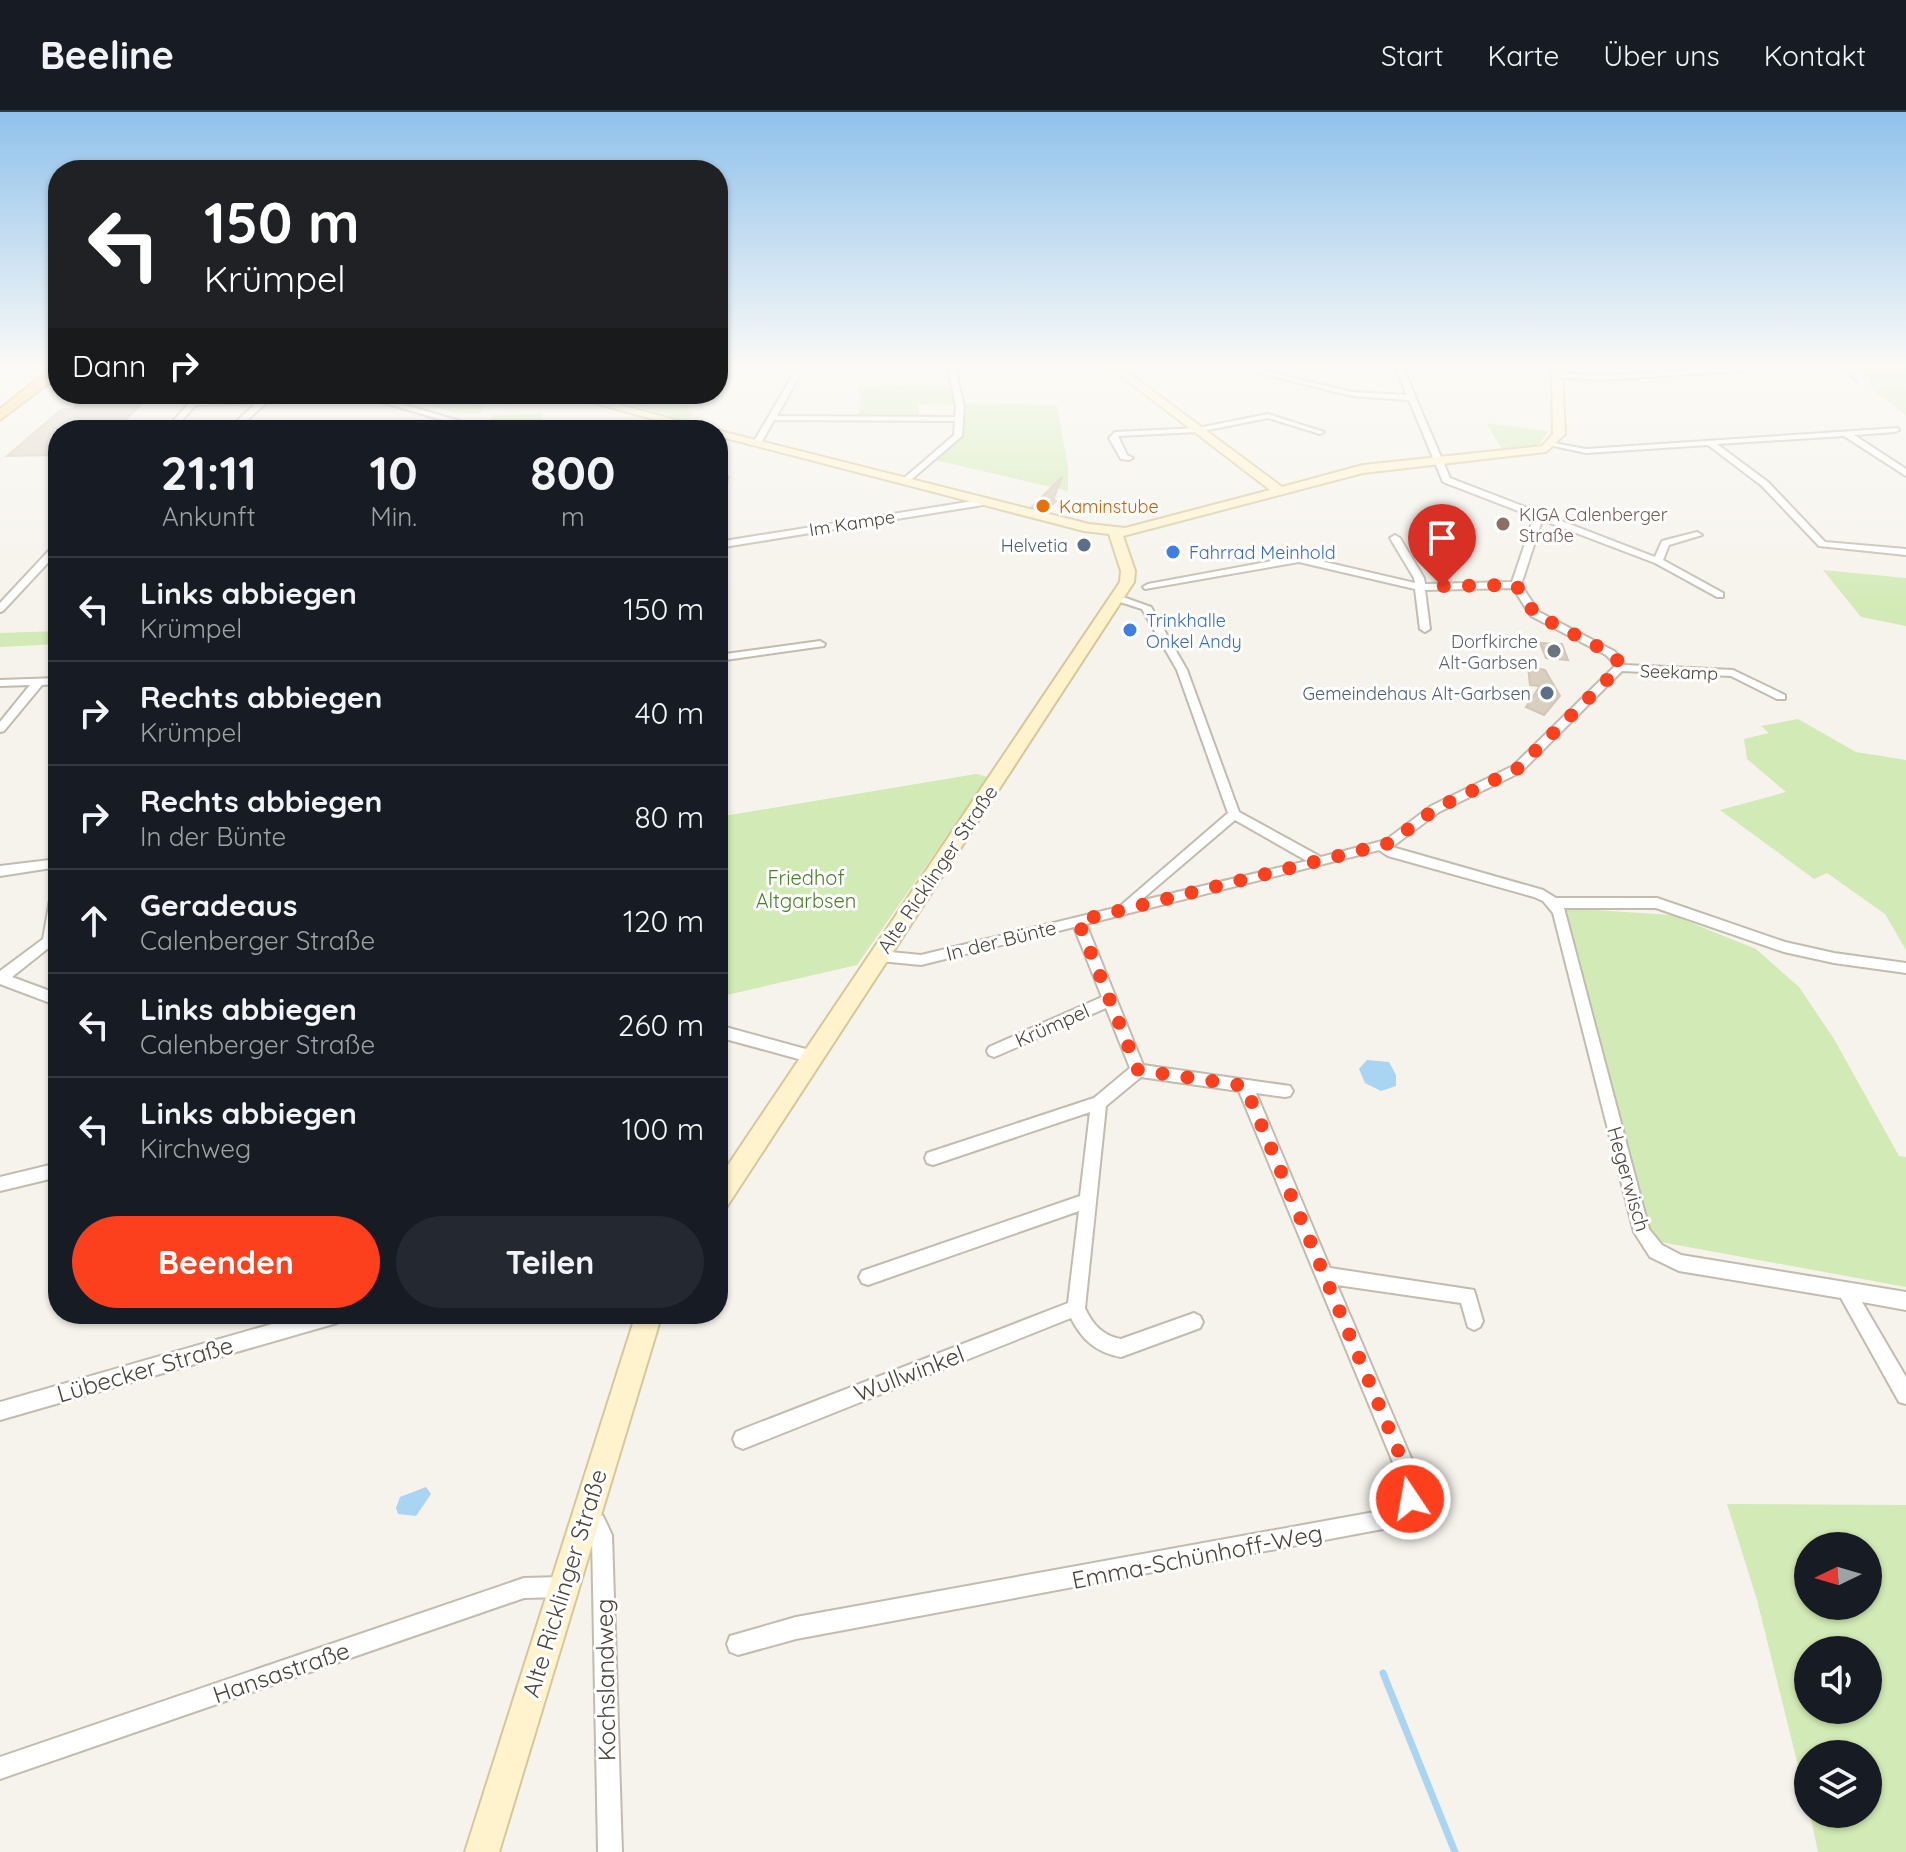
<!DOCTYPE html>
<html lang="de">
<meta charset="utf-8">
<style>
:root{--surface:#171b24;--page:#242831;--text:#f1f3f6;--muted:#9ea1a6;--line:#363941;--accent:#fc3f1d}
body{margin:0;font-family:Quicksand,sans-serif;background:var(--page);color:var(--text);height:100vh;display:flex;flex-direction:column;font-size:30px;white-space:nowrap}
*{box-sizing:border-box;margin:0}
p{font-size:26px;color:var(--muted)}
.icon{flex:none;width:44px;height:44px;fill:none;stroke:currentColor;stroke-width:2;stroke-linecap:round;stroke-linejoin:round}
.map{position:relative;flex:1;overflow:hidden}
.drawer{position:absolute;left:48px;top:308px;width:680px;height:904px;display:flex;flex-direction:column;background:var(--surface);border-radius:32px;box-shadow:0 2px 6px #0004}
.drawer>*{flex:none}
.top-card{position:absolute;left:48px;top:48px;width:680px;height:244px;border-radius:32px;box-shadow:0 2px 6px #0004;background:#202124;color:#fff;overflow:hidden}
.needle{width:52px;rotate:265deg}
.tools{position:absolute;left:1794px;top:1420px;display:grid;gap:16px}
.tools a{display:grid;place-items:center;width:88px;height:88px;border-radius:50%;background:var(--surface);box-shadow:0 2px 6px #0004;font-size:40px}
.pin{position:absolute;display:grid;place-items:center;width:68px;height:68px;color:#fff;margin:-82px -34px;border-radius:50% 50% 50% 0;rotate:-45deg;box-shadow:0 0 8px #0007}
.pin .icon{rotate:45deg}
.me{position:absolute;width:88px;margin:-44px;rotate:348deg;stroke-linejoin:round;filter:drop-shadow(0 0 6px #0008)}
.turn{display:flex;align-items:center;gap:28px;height:168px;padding:0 24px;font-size:36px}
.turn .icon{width:104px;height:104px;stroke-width:2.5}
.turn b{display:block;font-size:56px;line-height:68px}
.then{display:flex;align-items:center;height:76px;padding:0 24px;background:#0003;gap:16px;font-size:30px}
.eta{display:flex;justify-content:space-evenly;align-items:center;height:136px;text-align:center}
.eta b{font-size:48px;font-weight:800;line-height:56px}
.button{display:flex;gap:16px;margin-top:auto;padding:16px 24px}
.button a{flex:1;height:92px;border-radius:48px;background:var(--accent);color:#fff;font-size:32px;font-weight:800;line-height:92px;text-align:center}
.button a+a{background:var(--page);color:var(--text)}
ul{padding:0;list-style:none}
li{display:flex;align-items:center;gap:24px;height:104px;padding:0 24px;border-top:2px solid var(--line)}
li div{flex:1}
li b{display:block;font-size:30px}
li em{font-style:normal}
header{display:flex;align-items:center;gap:48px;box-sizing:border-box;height:112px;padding:0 40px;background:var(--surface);border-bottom:2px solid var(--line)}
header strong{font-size:38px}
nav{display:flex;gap:44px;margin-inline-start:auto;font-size:28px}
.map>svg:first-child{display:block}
.green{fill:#d2eab5;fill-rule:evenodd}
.water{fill:#a9d4f2}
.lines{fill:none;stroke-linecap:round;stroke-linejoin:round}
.stream-far1{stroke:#a9d4f2;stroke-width:3}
.stream{stroke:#a9d4f2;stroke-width:7}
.building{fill:#d8cfc1;stroke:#d3c7b4;stroke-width:2}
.street-casing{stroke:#c2bbae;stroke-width:4}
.secondary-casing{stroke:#d6c79b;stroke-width:4}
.highway-casing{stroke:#e0a43c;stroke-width:4}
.street{fill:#fff;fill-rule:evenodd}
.secondary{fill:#fff3cd;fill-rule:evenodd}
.highway{fill:#ffcf6e;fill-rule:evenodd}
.route{stroke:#fc3f1d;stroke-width:14;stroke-dasharray:0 25.2}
.food-dot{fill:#e8710a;stroke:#fff;stroke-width:3}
.education-dot{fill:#8d6e63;stroke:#fff;stroke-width:3}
.service-dot{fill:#5c6f8a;stroke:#fff;stroke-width:3}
.shop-dot{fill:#3f7fe0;stroke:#fff;stroke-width:3}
.worship-dot{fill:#6b7280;stroke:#fff;stroke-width:3}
.labels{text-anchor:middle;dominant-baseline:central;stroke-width:6;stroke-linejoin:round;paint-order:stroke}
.far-food-label{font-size:18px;fill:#c56008;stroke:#fff;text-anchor:start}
.far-education-label{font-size:18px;fill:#785e54;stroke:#fff;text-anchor:start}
.far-street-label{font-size:18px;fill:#4b4439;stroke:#fff}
.far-service-label{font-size:18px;fill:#4e5e75;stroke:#fff;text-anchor:end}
.far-shop-label{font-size:18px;fill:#366cbe;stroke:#fff;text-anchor:start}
.far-worship-label{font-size:18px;fill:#5b616d;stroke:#fff;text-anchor:end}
.street-label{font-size:20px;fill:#4b4439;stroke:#fff}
.park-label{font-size:20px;fill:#4a7f2a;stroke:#fff}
.near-street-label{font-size:24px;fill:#4b4439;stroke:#fff}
</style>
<header>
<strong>Beeline</strong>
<nav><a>Start</a><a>Karte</a><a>Über uns</a><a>Kontakt</a></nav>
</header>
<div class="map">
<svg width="1906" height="1740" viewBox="0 0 1906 1740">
<rect width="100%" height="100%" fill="#f6f3ec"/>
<g class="green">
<polygon points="1855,256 1906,256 1906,303 1877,282"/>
<polygon points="951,273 954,293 918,292 919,306 858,305 861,289 857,275"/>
<polygon points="623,284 678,289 690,295 686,297 694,301 688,309 613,287"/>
<polygon points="480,286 477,292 484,295 479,302 460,302 420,291 422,287"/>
<polygon points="963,291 1057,293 1068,356 1068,379 935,348 961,327"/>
<polygon points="542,302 541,318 519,318 489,310 493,303"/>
<polygon points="1486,311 1549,319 1539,332 1503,339"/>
<polygon points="1823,458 1906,466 1906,514 1861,505"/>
<polygon points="58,519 58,532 0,535 0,521"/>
<polygon points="1798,607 1856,640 1906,648 1906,838 1885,802 1827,761 1814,767 1720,698 1786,680 1747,647 1744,627 1769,621 1761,614"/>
<polygon points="976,662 988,665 857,853 718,885 718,705"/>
<polygon points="1565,796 1672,803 1756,837 1799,875 1834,927 1899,1044 1906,1045 1906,1175 1639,1126"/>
<path d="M1727 1392 1906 1393V1740H1818L1810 1702H1868V1642H1808V1694L1757 1488ZM1808 1434H1868V1494H1808ZM1808 1538H1868V1598H1808Z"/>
</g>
<g class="water">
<polygon points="1367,948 1389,950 1396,963 1396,974 1381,979 1365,971 1359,957"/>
<polygon points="426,1375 431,1382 416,1404 398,1402 396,1396 400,1385"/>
</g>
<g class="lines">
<polyline class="stream-far1" points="1844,256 1857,270"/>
<polyline class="stream" points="1383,1561 1455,1740"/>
</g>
<g class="building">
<polygon points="90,282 152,282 115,318 58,318 58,343 7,344 62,297 73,297"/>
<polygon points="1062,365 1053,388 1056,389 1047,398 1032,395"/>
<polygon points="1540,531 1562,532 1568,548 1546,546"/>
<polygon points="1528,554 1545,558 1560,584 1544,603 1526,595 1540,574 1530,573"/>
</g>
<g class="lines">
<g class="street-casing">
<g id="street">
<polygon points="718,256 724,256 725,257 718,260"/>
<polygon points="797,256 804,256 777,304 955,305 956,295 948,256 955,256 964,295 962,324 906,372 902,369 903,367 954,323 955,309 774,308 760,333 754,333 753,331"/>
<path d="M1239 256H1251L1352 280 1407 283 1396 256H1403L1450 366 1655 445 1662 429 1697 420 1702 423 1669 433 1663 448 1723 481V485H1717L1655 451 1542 408 1521 473 1539 500 1614 539 1622 547 1624 553 1733 558 1785 583V587H1777L1731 564 1622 559 1521 660 1439 700 1392 735 1543 778 1556 786H1657L1785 830 1834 841 1906 851V861L1834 851 1784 840 1656 796H1564L1649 1117 1662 1133 1681 1143 1906 1180V1198L1862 1190 1906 1265V1292L1899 1290 1841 1186 1679 1159 1650 1145 1634 1120 1553 801 1543 789 1534 785 1388 744 1379 738 1086 812 1143 953 1290 974 1293 979 1290 984 1285 985 1256 981 1330 1156 1474 1178 1483 1209 1480 1215 1474 1218 1468 1215 1461 1191 1337 1173 1417 1360 1420 1387 1404 1413 796 1527 738 1543 730 1540 727 1532 730 1524 796 1505 1391 1397 1400 1385 1397 1360 1239 979 1141 965 1106 994 1085 1196C1092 1212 1103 1224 1121 1227L1194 1201 1200 1204 1203 1210 1200 1216 1121 1245C1097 1241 1082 1228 1071 1206L743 1337 736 1334 733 1327 736 1320 743 1317 1068 1191 1079 1099 868 1173 862 1171 859 1165 862 1159 868 1157 1080 1084 1090 1000 933 1053 927 1051 925 1046 927 1041 933 1039 1094 986 1130 956 1106 896 999 943 994 945 989 943 987 939 989 935 1102 885 1074 815 921 853 880 849 873 844 880 839 921 843 1119 795 1228 701 1177 558 1142 497 1114 488V484H1120L1151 495 1187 558 1239 700 1321 745 1386 728 1431 694 1513 654 1614 555 1613 550 1606 543 1531 504 1513 476 1425 478 1430 517 1425 520 1420 517 1415 477 1299 450 1145 477 1143 475 1148 472 1299 444 1415 471 1414 466 1390 426 1395 423 1400 426 1424 466 1425 472 1512 470 1534 405 1443 370 1409 288 1352 284ZM1235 708 1307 749 1140 789Z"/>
<polygon points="1727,256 1762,256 1758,258 1599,268 1557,265 1553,263 1557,261 1599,264"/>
<polygon points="368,282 490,318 477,318 367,286 266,291 236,318 227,318 261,287"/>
<polygon points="254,287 258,289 257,291 196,293 173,318 165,318 191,289"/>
<polygon points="1268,302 1324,320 1320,322 1268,306 1198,320 1118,324 1127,343 1133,346 1129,348 1121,347 1109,326 1115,320 1198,316"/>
<polygon points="678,310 685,312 677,318 668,318"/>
<polygon points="1898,316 1899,318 1895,320 1854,323 1906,357 1906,364 1844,324 1717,332 1768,370 1825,430 1906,437 1906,443 1819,434 1762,374 1708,333 1586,341 1549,333 1553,331 1586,337"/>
<polygon points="718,354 727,365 722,405 718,408"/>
<polygon points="986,387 989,388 989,392 718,436 718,430"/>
<polygon points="58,431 58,440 3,499 0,500 0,491 55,432"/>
<polygon points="820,529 825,532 824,534 718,549 718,543"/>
<polygon points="58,566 58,572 42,573 4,619 0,620 0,610 30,573 0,574 0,568"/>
<polygon points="58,747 58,755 0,764 0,754"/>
<polygon points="58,777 56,830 12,865 58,882 58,894 0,872 0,859 43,827 51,782"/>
<polygon points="718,913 813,939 818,941 820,945 818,949 813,951 718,925"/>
<polygon points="58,1051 58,1065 0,1079 0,1065"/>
<polygon points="307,1202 346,1202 343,1208 337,1211 0,1308 0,1290"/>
<polygon points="584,1398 603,1404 612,1423 622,1740 598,1740 592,1424 590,1419 577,1415 574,1408 577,1401"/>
<polygon points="562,1465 569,1468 572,1475 569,1482 562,1485 524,1486 0,1667 0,1645 524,1466"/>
</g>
</g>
<g class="secondary-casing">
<g id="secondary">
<polygon points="1111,256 1122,256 1282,375 1363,353 1542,334 1553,322 1552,256 1562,256 1565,322 1546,340 1363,361 1123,424 1135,459 1134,470 726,1096 718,1099 718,1068 1120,470 1121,459 1109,422 1084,419 718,324 716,318 1089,412 1125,416 1270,378"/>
<polygon points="562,282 580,282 712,318 693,318"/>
<polygon points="636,1202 662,1202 499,1740 465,1740"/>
</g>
</g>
<g class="highway-casing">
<polygon id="highway" points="51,256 58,256 58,264 0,308 0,297"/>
</g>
<use href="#street" class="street"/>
<use href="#secondary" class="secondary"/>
<use href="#highway" class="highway"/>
</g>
<linearGradient id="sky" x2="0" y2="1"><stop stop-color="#8fc1ec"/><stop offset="0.51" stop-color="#fbfaf6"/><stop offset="1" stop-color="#fbfaf6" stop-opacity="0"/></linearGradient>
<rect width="1906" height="499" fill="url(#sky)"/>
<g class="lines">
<polyline class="route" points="1410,1387 1407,1360 1245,974 1138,958 1078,809 1390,731 1435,697 1517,657 1619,556 1618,549 1610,541 1535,502 1516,473 1442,474"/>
</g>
<circle class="food-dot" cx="1043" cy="394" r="8"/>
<circle class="education-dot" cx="1503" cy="412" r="8"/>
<g class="service-dot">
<circle cx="1084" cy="433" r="8"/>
<circle cx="1547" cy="581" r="8"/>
</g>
<g class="shop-dot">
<circle cx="1173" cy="440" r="8"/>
<circle cx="1130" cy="518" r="8"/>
</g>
<circle class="worship-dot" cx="1554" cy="539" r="8"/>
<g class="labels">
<g class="far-food-label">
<text x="1059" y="394">Kaminstube</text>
</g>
<g class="far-education-label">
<text x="1519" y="402">KIGA Calenberger<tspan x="1519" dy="21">Straße</tspan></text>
</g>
<g class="far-street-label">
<text transform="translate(852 411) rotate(-9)">Im Kampe</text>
<text transform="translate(1679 560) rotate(2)">Seekamp</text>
</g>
<g class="far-service-label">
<text x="1068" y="433">Helvetia</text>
<text x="1531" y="581">Gemeindehaus Alt-Garbsen</text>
</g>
<g class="far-shop-label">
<text x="1189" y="440">Fahrrad Meinhold</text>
<text x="1146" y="508">Trinkhalle<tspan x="1146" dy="21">Onkel Andy</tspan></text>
</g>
<g class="far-worship-label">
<text x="1538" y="529">Dorfkirche<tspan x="1538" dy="21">Alt-Garbsen</tspan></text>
</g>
<g class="street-label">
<text transform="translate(937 757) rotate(-56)">Alte Ricklinger Straße</text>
<text transform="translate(1001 828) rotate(-14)">In der Bünte</text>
<text transform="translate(1052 913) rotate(-24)">Krümpel</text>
<text transform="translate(1629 1067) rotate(74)">Hegerwisch</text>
</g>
<g class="park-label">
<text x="806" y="765">Friedhof<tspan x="806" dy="23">Altgarbsen</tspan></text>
</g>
<g class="near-street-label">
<text transform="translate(145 1257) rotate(-16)">Lübecker Straße</text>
<text transform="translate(909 1261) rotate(-21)">Wullwinkel</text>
<text transform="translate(1197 1444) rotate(-11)">Emma-Schünhoff-Weg</text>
<text transform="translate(564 1471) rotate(-73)">Alte Ricklinger Straße</text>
<text transform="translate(281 1560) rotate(-19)">Hansastraße</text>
<text transform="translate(605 1568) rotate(-91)">Kochslandweg</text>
</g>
</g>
</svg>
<div class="tools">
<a><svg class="needle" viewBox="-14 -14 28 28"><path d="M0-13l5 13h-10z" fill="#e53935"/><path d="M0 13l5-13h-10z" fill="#9ea1a6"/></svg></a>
<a><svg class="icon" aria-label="sound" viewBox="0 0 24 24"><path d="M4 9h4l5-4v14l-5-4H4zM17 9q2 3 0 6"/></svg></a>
<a><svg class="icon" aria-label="layers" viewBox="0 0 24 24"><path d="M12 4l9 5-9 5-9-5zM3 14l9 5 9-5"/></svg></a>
</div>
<div class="pin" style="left:1442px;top:474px;background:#d93025"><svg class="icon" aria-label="arrive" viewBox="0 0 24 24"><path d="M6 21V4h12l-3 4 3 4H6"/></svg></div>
<svg class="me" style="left:1410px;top:1387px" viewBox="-20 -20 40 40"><circle r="17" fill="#fc3f1d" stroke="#fff" stroke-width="3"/><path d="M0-11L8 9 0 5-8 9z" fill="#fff"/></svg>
<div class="top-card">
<div class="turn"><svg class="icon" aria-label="left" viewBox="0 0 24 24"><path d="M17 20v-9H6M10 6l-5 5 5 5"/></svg><div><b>150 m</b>Krümpel</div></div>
<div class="then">Dann<svg class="icon" aria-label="right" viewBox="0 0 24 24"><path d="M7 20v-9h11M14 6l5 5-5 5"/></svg></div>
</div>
<section class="drawer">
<div class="eta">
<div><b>21:11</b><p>Ankunft</p></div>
<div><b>10</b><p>Min.</p></div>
<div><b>800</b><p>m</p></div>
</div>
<ul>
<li><svg class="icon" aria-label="left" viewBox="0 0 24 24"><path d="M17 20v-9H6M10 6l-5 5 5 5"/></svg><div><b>Links abbiegen</b><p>Krümpel</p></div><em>150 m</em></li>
<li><svg class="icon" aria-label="right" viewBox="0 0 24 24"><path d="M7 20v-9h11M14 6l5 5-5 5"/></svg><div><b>Rechts abbiegen</b><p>Krümpel</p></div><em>40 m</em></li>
<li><svg class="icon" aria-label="right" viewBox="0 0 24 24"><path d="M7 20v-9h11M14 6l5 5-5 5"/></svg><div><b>Rechts abbiegen</b><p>In der Bünte</p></div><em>80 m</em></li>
<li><svg class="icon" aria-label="ahead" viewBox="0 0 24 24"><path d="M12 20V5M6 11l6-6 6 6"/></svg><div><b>Geradeaus</b><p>Calenberger Straße</p></div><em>120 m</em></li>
<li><svg class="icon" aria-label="left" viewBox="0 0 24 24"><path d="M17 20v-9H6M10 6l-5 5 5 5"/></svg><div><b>Links abbiegen</b><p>Calenberger Straße</p></div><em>260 m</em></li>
<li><svg class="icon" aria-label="left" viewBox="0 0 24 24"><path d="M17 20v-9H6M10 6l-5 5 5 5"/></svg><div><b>Links abbiegen</b><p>Kirchweg</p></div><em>100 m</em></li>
</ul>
<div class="button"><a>Beenden</a><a>Teilen</a></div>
</section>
</div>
